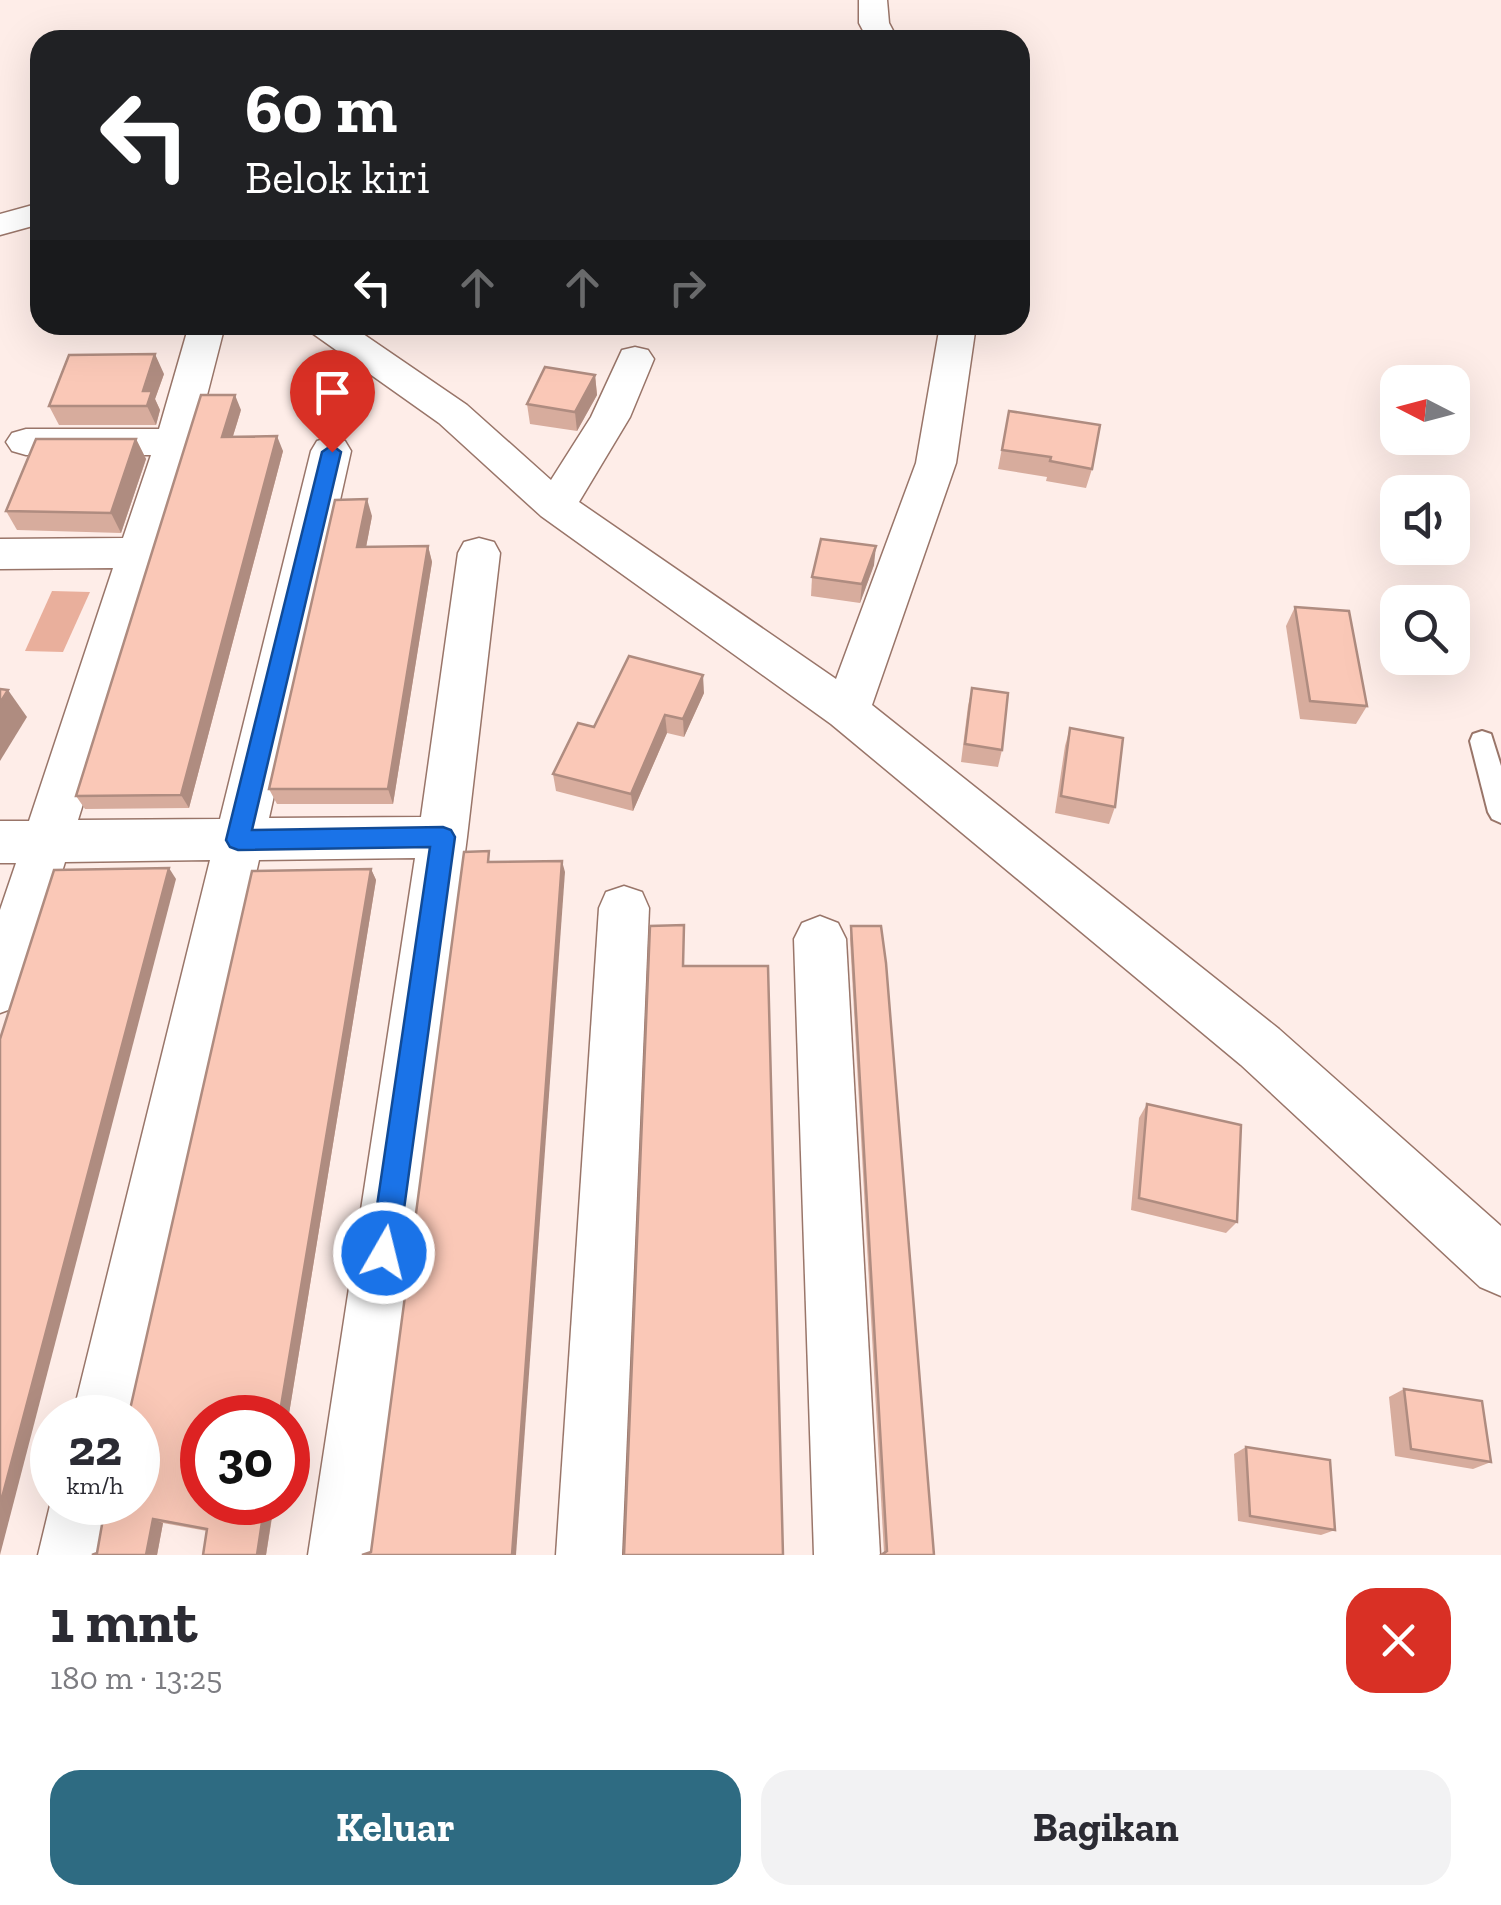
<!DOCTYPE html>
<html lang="id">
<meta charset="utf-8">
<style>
:root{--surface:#fff;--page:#f2f2f3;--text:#2b2b33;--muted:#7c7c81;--accent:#2e6b82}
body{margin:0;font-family:"Zilla Slab",serif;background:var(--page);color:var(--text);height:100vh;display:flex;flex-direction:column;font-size:38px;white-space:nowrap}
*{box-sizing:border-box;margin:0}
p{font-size:32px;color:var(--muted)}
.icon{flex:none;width:55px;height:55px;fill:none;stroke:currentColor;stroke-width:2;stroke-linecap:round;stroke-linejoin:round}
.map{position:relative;height:1555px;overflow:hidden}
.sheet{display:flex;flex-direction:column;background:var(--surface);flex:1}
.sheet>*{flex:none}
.banner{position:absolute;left:30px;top:30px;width:1000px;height:305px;border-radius:30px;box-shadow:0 10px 40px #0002;background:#202124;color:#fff;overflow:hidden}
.needle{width:65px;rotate:276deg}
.fabs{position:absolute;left:1380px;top:365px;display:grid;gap:20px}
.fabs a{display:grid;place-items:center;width:90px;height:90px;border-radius:20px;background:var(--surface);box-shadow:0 10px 40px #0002;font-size:50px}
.speed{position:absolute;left:30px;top:1395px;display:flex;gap:20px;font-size:50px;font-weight:700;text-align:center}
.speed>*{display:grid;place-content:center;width:130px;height:130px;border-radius:50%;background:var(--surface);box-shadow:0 10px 40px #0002;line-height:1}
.speed small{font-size:25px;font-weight:400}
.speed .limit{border:15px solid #d22;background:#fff;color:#111}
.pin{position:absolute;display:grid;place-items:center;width:85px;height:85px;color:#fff;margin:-102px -42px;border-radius:50% 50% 50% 0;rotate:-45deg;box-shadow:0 0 10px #0007}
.pin .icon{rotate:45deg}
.me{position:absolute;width:110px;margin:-55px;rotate:8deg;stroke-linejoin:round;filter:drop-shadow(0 0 8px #0008)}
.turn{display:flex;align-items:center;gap:35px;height:210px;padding:0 50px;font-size:45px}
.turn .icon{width:130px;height:130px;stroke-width:2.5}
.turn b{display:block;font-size:70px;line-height:85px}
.lanes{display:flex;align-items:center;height:95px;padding:0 50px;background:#0003;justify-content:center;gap:50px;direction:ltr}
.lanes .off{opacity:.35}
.round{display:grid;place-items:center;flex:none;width:105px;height:105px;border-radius:30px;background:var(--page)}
.head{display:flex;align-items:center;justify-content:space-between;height:170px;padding:0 50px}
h1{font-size:60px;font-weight:800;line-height:75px}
.cta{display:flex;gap:20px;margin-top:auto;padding:20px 50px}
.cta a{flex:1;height:115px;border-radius:30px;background:var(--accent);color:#fff;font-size:40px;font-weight:800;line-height:115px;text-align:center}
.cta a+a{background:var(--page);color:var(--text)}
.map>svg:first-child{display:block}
.green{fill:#e9af9c}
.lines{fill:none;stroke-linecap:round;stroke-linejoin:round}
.service-casing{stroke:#997569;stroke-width:4}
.minor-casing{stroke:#997569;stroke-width:3}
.service{fill:#fff;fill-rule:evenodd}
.minor{fill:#fff;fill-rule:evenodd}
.wall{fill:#d7ac9d}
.shaded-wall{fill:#af8c80}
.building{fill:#fac8b7;stroke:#af8c80;stroke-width:2.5}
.route{fill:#1a73e8;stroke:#114b97;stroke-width:2.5}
</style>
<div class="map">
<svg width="1501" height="1555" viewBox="0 0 1501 1555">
<rect width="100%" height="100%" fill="#feede8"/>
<polygon class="green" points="52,591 90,592 63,652 25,651"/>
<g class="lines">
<g class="service-casing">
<polygon id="service" points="1482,731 1491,734 1501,766 1501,823 1492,819 1488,812 1470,741 1473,734"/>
</g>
<g class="minor-casing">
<g id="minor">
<polygon points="859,0 887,0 889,23 898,40 868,40 859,23"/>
<polygon points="40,203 40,224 0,235 0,214"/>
<polygon points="189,325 225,325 195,442 78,820 220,819 311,451 317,441 331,437 345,441 351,451 269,818 421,817 458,553 464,542 479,538 494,542 500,553 467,837 374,1555 308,1555 415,858 259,860 135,1418 72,1418 210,860 65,862 26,989 19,1006 0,1013 0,910 16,863 0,863 0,821 29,821 113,568 0,569 0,539 123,538 151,455 26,455 12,451 6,442 12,433 26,429 159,429"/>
<polygon points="307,325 350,325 467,405 551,480 591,417 622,350 635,347 648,350 654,359 630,417 579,502 836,679 916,463 940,325 976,325 956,463 872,705 1279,1029 1501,1226 1501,1296 1480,1287 1241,1065 831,724 541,516 439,423 312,333"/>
<polygon points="624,886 642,892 649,908 622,1555 556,1555 599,908 606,892"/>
<polygon points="820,916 838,923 846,939 880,1555 814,1555 794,939 802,923"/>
<polygon points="52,1497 52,1502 115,1502 104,1555 38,1555"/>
</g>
</g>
<use href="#service" class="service"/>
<use href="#minor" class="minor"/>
</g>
<g class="wall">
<polygon points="164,374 155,399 160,410 156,425 59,425 49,406"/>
<polygon points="595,375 597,395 577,431 530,424 527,404"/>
<polygon points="241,410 233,436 283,451 189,808 85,809 76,796"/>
<polygon points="1009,411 1092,469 1086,488 1046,481 1047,477 998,469"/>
<polygon points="136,439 146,459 121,533 17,530 6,511"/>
<polygon points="372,516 366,547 428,546 432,562 393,804 277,804 269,789"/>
<polygon points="874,565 860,603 811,596 812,577"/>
<polygon points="1295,607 1367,706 1356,724 1300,719 1286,626"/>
<polygon points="972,688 1002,750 998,767 961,762 968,706"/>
<polygon points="704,693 684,737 667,733 633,811 556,791 553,774 594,727"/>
<polygon points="1070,728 1115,807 1109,824 1055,813 1065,746"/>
<polygon points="371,869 376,880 266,1555 203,1555 207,1531 163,1523 157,1555 92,1555 97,1553 129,1414"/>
<polygon points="851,926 934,1555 884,1553 850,939"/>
<polygon points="1147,1104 1237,1222 1226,1233 1131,1210 1139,1118"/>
<polygon points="1404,1389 1491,1462 1473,1469 1395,1456 1389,1397"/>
<polygon points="1246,1447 1335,1530 1321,1535 1238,1521 1234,1454"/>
</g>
<g class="shaded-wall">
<polygon points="155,354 164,374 155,399 160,410 156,425 147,406 143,391"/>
<polygon points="595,375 597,395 577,431 575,412"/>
<polygon points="235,395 241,410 228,452 222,437"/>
<polygon points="277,436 283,451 189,808 181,795"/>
<polygon points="136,439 146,459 121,533 111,513"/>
<polygon points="367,499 372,516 363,563 357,547"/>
<polygon points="428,546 432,562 393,804 388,789"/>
<polygon points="876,546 874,565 860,603 862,584"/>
<polygon points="703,675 704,693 684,737 683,719"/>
<polygon points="8,690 27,717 0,761 0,703"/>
<polygon points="665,715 667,733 633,811 631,794"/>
<polygon points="562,861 565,872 516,1555 512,1555"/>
<polygon points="169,868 176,879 0,1555 0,1505"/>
<polygon points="371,869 376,880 288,1420 288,1418 279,1418"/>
<polygon points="265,1502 274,1502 266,1555 257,1555"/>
<polygon points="153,1519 163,1523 157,1555 146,1555"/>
</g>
<g class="building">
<polygon points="155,354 143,391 152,391 147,406 49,406 69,355"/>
<polygon points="545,367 595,375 575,412 527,404"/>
<polygon points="201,395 235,395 222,437 277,436 181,795 76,796"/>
<polygon points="1009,411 1100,425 1092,469 1050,461 1051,457 1002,450"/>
<polygon points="36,439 136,439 111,513 6,511"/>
<polygon points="367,499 357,547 428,546 388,789 269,789 335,500"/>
<polygon points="821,539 876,546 862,584 812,577"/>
<polygon points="1295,607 1349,611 1367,706 1310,701"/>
<polygon points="629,656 703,675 683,719 665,715 631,794 553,774 578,723 594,727"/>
<polygon points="972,688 1008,693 1002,750 965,744"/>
<polygon points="0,689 8,690 0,703"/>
<polygon points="1070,728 1123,738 1115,807 1061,796"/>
<polygon points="489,851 488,862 562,861 512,1555 362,1555 371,1552 464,852"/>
<polygon points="169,868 0,1505 0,1039 54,870"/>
<polygon points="371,869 279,1418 202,1418 202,1502 265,1502 257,1555 203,1555 207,1529 153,1519 146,1555 92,1555 97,1553 106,1502 138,1502 138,1418 122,1418 129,1414 252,871"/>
<polygon points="684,925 683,966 768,966 783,1555 624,1555 650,926"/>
<polygon points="851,926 881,926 886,963 934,1555 881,1555 887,1551"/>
<polygon points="1147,1104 1241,1125 1237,1222 1139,1198"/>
<polygon points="1404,1389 1482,1401 1491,1462 1411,1449"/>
<polygon points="1246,1447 1330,1460 1335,1530 1250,1516"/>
</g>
<polygon class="route" points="332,445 341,452 252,830 443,827 451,830 455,837 398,1253 394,1263 384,1267 374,1263 370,1253 430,847 238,850 230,847 226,840 322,452"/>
</svg>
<div class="fabs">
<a><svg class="needle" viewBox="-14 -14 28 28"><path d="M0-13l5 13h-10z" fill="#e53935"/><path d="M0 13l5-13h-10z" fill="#7c7c81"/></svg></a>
<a><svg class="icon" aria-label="sound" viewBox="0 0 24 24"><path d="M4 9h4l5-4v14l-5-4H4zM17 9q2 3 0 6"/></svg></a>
<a><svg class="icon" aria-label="search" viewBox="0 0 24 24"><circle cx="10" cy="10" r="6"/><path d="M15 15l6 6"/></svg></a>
</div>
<div class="speed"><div>22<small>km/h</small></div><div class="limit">30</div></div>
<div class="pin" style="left:332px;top:452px;background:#d93025"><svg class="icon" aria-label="arrive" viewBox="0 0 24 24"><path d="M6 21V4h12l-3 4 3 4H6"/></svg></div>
<svg class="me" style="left:384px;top:1253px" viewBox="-20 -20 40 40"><circle r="17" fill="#1a73e8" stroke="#fff" stroke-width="3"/><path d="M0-11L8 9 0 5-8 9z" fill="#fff"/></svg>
<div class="banner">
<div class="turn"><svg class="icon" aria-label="left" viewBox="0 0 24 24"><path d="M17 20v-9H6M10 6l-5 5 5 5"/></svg><div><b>60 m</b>Belok kiri</div></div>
<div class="lanes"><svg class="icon" aria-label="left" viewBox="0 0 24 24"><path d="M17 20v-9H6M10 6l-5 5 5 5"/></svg><svg class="icon off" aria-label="ahead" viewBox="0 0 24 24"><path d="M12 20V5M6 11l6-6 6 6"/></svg><svg class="icon off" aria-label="ahead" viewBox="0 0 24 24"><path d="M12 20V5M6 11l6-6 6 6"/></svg><svg class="icon off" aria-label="right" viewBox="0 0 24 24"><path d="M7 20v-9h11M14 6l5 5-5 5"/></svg></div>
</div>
</div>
<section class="sheet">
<div class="head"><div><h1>1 mnt</h1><p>180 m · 13:25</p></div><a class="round" style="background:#d93025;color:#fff"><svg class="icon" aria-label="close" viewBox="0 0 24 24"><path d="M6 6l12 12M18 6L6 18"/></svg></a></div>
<div class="cta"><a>Keluar</a><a>Bagikan</a></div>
</section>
